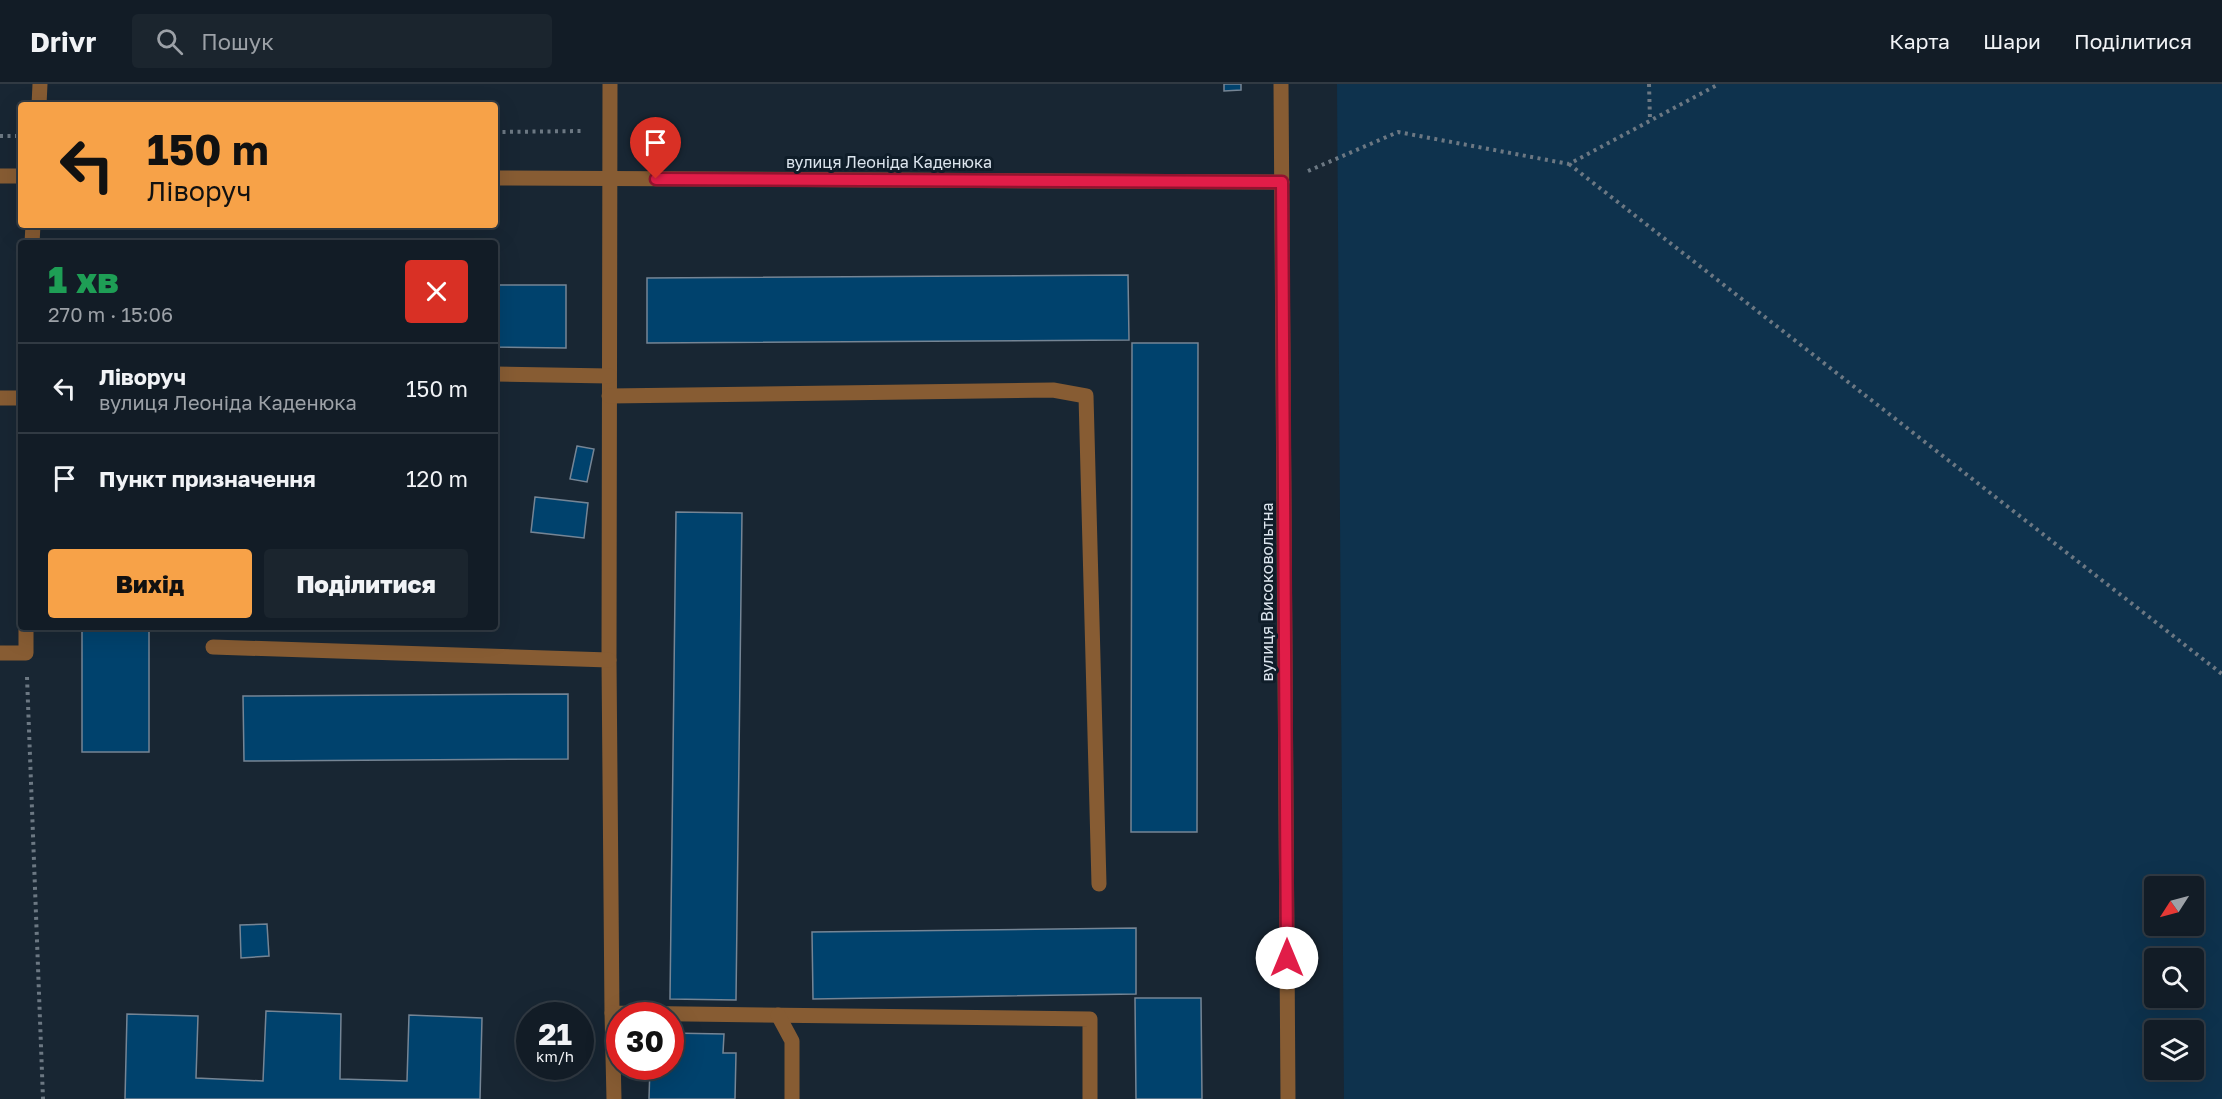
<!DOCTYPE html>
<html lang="uk">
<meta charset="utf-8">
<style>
:root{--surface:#121c26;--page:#1b252e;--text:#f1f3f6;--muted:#9ca1a7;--line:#313a43;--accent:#f7a248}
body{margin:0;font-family:"Golos Text",sans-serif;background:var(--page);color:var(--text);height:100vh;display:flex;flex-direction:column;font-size:22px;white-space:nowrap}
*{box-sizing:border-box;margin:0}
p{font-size:20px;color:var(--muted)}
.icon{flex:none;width:33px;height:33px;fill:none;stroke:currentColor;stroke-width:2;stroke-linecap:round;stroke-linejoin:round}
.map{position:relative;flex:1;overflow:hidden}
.sheet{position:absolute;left:18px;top:156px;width:480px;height:390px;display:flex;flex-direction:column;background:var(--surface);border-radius:6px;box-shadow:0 6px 24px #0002,0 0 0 2px var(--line)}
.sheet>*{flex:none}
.hud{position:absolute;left:18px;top:18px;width:480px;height:126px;border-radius:6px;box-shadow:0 6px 24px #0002,0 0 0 2px var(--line);background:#f7a248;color:#111;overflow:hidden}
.needle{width:39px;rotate:234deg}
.tools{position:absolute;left:2144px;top:792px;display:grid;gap:12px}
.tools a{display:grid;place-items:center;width:60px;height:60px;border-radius:6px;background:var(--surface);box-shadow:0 6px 24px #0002,0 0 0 2px var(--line);font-size:30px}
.speed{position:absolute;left:516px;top:918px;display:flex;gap:12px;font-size:30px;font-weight:700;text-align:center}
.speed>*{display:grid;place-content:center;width:78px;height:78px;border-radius:50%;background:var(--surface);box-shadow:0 6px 24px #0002,0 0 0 2px var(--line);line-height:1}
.speed small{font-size:15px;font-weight:400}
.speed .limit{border:9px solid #d22;background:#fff;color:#111}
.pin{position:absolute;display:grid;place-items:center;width:51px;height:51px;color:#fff;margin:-62px -26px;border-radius:50% 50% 50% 0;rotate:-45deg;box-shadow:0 0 6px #0007}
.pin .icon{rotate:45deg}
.me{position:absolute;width:66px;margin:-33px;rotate:0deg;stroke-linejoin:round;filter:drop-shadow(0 0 4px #0008)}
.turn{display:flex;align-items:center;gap:21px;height:126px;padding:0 30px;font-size:27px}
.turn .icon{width:78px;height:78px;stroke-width:2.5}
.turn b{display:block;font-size:42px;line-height:51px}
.round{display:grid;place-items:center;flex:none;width:63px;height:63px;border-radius:6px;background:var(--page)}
.overview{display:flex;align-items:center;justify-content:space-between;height:102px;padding:0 30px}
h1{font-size:36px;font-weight:800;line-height:45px;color:#1e9e55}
.button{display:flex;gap:12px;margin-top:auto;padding:12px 30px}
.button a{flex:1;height:69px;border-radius:6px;background:var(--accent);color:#111;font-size:24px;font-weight:800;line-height:69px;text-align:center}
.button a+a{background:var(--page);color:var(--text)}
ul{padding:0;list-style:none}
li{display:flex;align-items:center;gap:18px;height:90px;padding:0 30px;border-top:2px solid var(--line)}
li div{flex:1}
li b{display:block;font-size:22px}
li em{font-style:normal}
header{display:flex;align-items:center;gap:36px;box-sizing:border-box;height:84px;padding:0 30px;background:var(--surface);border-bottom:2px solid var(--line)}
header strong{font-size:28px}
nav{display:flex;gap:33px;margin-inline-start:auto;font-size:21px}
.search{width:420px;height:54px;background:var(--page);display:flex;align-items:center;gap:15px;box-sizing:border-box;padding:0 21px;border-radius:6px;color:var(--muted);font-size:22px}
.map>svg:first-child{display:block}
.green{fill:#0e324d;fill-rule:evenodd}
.building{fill:#00426d;stroke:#758595;stroke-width:1.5}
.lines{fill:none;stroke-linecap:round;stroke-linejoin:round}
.path{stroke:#6c7883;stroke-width:4;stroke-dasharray:3 4.5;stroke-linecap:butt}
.minor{stroke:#875c33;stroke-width:15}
.route-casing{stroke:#92132f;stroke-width:15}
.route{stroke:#e11d48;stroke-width:10}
.labels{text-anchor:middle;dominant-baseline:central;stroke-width:6;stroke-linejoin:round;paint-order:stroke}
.street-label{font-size:16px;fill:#dce5ee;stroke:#0f1d29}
</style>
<header>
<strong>Drivr</strong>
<div class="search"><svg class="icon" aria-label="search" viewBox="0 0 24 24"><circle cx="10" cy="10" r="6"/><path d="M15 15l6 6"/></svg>Пошук</div>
<nav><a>Карта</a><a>Шари</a><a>Поділитися</a></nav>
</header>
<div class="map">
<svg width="2222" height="1015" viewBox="0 0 2222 1015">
<rect width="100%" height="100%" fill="#182633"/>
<path class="green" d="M1337 0H2222V1015H1344ZM2154 802H2193V842H2154ZM2154 874H2193V914H2154ZM2154 946H2193V986H2154Z"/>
<g class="building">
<polygon points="1224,0 1241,0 1241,6 1224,7"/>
<polygon points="1128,191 1129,256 647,259 647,194"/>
<polygon points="495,201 566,201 566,264 495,263"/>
<polygon points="1132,259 1198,259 1197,748 1131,748"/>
<polygon points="577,362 594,365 587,398 570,395"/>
<polygon points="535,413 588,419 584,454 531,448"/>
<polygon points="676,428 742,429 736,916 670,915"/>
<rect x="82" y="543" width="67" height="125"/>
<polygon points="568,610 568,675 244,677 243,612"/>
<polygon points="267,840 269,872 241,874 240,841"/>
<polygon points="1136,844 1136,910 813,915 812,848"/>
<polygon points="1135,914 1201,914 1202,1015 1136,1015"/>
<polygon points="266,927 341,930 340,995 407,997 409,931 482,934 480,1015 125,1015 127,930 198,932 196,994 263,997"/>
<polygon points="670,949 724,950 723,969 736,969 735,1015 649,1015 650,982 670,982"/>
</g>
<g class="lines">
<g class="path">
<polyline points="1649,0 1650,36"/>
<polyline points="495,48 584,47"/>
<polyline points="0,52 21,52"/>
<polyline points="1569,80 2222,590"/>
<polyline points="1308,87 1398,48 1569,80 1719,0"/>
<polyline points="27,593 43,1015"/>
</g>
<g class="minor">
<polyline points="610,0 609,576 612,929 1090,935 1090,1015"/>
<polyline points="1281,0 1288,1015"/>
<polyline points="39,21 40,0"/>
<polyline points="0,92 21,92"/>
<polyline points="495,94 1282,98"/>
<polyline points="32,159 33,141"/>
<polyline points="495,290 609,292"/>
<polyline points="609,312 1053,306 1086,312 1099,800"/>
<polyline points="0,314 21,314"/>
<polyline points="213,563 609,576"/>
<polyline points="0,569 26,569 26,543"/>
<polyline points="612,929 614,1015"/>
<polyline points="778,931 792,957 792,1015"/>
</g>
</g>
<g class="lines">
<g class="route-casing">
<polyline id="route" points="656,95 1282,98 1287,874"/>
</g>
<use href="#route" class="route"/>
</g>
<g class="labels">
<g class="street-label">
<text x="889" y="78">вулиця Леоніда Каденюка</text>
<text transform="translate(1267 508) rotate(-90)">вулиця Високовольтна</text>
</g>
</g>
</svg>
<div class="tools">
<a><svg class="needle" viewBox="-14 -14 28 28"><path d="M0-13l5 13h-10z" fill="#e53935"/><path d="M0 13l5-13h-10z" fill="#9ca1a7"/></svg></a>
<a><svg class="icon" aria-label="search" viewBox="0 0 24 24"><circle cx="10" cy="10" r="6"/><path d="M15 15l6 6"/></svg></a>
<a><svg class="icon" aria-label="layers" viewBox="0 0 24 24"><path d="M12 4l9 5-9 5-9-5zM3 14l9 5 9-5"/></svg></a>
</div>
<div class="speed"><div>21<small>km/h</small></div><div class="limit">30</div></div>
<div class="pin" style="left:656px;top:95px;background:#d93025"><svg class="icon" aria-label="arrive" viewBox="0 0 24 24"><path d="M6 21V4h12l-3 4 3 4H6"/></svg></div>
<svg class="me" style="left:1287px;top:874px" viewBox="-20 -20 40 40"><circle r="19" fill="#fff"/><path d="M0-13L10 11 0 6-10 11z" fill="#e11d48"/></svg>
<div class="hud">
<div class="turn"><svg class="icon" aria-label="left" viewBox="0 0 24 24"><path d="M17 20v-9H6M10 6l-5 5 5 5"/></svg><div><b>150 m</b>Ліворуч</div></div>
</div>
<section class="sheet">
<div class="overview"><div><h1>1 хв</h1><p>270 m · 15:06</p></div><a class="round" style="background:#d93025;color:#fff"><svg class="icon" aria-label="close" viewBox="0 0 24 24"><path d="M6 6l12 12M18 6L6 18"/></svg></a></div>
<ul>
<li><svg class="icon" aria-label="left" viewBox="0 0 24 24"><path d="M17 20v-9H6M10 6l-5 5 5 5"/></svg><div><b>Ліворуч</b><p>вулиця Леоніда Каденюка</p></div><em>150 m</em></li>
<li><svg class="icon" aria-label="arrive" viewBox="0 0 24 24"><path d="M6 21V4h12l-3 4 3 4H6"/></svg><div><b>Пункт призначення</b></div><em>120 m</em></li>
</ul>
<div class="button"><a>Вихід</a><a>Поділитися</a></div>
</section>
</div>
